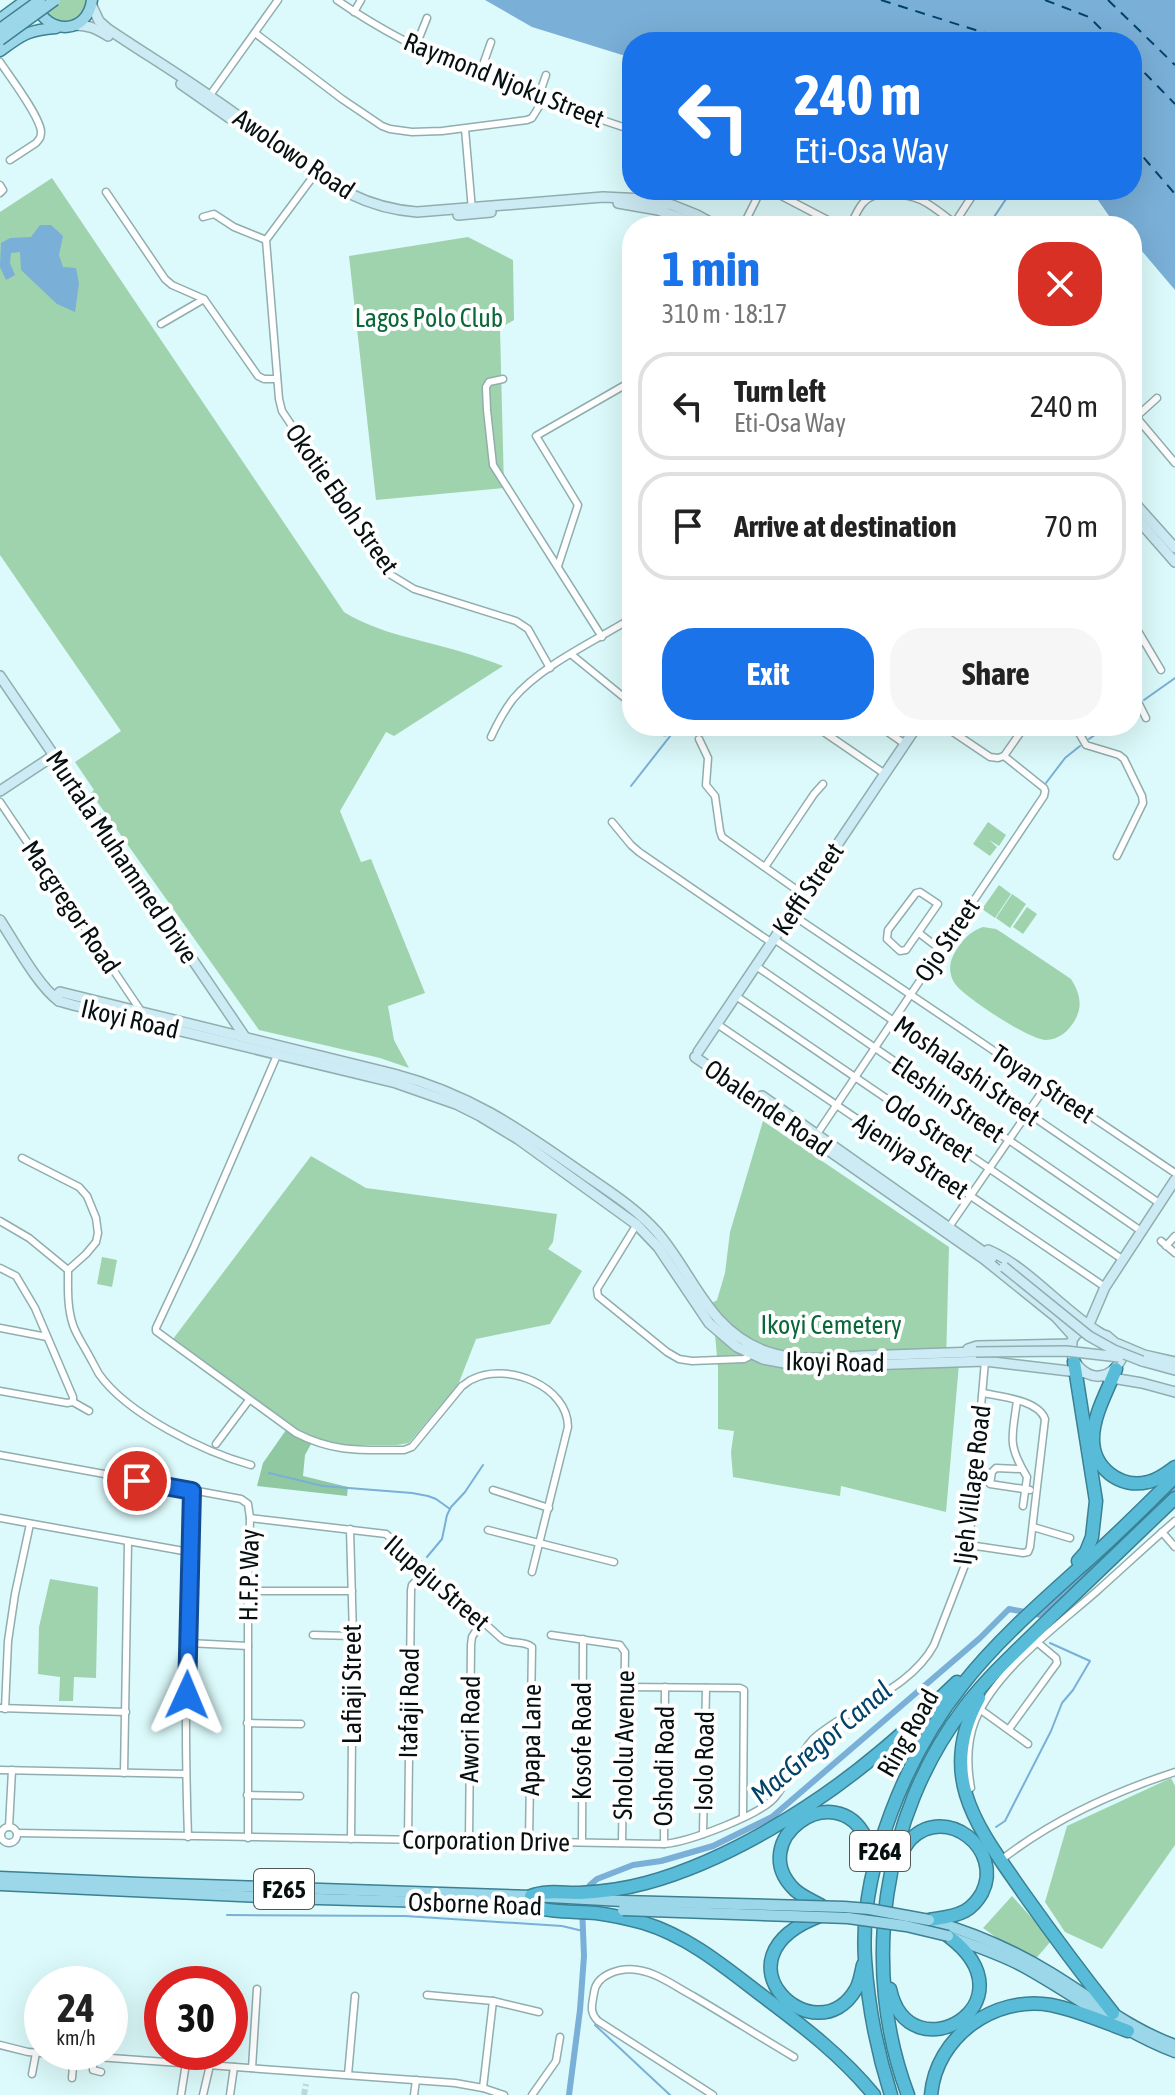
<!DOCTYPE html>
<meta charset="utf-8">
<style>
:root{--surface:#fff;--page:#f6f6f6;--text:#222;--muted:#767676;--line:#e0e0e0;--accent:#1a73e8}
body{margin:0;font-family:"Asap Condensed",sans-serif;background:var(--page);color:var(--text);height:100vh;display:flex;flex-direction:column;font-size:30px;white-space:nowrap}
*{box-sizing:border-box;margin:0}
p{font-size:26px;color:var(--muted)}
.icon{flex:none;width:44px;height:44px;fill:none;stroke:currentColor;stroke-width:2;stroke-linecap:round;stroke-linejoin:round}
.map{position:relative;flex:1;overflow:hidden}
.sheet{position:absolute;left:622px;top:216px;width:520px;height:520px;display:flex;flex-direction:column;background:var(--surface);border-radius:32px;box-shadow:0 8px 32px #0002}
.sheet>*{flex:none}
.banner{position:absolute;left:622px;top:32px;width:520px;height:168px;border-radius:32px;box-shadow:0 8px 32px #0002;background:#1a73e8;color:#fff;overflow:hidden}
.speed{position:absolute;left:24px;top:1966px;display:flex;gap:16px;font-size:40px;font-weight:700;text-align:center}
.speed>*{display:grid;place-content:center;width:104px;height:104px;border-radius:50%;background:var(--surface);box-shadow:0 8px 32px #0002;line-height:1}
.speed small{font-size:20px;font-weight:400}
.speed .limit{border:12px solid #d22;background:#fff;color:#111}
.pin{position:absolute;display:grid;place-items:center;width:68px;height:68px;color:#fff;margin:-34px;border:4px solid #fff;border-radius:50%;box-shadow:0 2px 8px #0007}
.me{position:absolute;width:88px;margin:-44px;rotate:1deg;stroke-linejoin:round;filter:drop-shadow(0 0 6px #0008)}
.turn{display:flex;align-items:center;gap:28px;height:168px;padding:0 40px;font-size:36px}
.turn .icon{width:104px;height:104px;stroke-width:2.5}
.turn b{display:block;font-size:56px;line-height:68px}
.round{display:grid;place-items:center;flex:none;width:84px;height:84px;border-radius:32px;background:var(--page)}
.headline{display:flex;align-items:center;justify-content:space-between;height:136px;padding:0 40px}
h1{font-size:48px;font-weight:700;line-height:60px;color:var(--accent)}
.primary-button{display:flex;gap:16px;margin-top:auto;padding:16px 40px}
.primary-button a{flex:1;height:92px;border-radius:32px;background:var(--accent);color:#fff;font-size:32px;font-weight:700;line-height:92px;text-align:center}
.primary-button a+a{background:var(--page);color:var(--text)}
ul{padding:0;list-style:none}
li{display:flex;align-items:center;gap:24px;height:108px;margin:0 16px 12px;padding:0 24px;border:4px solid var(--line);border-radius:32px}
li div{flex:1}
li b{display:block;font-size:30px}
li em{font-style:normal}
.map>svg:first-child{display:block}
.green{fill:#9fd3ae}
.forest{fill:#90c8a1}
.water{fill:#7aafd7}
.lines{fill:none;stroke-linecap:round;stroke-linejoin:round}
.stream{stroke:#7aafd7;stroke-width:2}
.canal{stroke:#7aafd7;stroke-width:6}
.ferry{stroke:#004369;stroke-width:2;stroke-dasharray:10 8;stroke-linecap:butt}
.street-tunnel{stroke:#bcd7d8;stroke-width:6;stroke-dasharray:6 3;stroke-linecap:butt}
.street-casing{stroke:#91adae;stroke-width:9}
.secondary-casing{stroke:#91adae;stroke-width:12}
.primary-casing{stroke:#3b8093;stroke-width:13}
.highway-casing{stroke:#3b8093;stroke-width:15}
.street{stroke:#fff;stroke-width:6}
.secondary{stroke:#cdebf4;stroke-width:9}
.primary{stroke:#9bd7e8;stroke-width:10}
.highway{stroke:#58bcd9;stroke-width:12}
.secondary-bridge-casing{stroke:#91adae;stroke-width:12;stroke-linecap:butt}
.primary-bridge-casing{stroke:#3b8093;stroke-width:13;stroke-linecap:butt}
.secondary-bridge{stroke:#cdebf4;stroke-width:9}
.primary-bridge{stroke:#9bd7e8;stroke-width:10}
.route-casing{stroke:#114b97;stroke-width:20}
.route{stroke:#1a73e8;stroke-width:14}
.labels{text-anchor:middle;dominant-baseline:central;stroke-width:8;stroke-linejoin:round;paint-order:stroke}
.shield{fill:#fff;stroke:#515858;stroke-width:2}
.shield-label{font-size:24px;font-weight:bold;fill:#061010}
.street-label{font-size:26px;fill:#061010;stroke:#fff}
.park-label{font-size:26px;fill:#0a6738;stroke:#fff}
.water-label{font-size:28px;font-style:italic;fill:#004369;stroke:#fff}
</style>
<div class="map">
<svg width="1175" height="2095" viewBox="0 0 1175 2095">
<rect width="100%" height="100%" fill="#dcfafb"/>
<g class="green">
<path d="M41 0H87C81 30 49 28 41 0Z"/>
<path d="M52 178 344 612C379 634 423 640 462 652 476 656 490 661 503 666L394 736 386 732 340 811 361 862 371 859 425 993 388 1006 394 1040 409 1068 380 1058 259 1030 91 793 94 790 75 762 121 731 0 555V212Z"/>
<polygon points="468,237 513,260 514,320 500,328 504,488 376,500 349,256"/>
<polygon points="988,822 1006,835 999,846 989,840 997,847 990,856 973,844"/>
<polygon points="999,885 1011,894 995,918 982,909"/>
<polygon points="1012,894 1026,904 1010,928 996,918"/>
<polygon points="1027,907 1037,914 1023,934 1013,927"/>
<path d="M983 927 996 929 1004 934 1071 979C1080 993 1083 1006 1075 1020 1069 1031 1058 1040 1046 1040 1030 1040 973 1002 961 990 956 986 952 980 951 975 948 964 953 954 959 946 966 936 972 931 983 927Z"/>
<polygon points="763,1121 949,1247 946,1364 959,1364 946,1512 841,1486 840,1496 733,1477 731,1452 734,1431 718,1429 718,1367 712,1303 717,1300 725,1273 730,1232"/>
<polygon points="311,1156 366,1188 557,1214 553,1242 548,1249 582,1271 550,1324 476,1339 458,1385 409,1443 397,1445 340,1445 320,1440 295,1428 173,1339"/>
<polygon points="102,1257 117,1260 112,1287 97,1284"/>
<polygon points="50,1579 98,1587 96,1678 74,1677 73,1701 59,1701 60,1677 38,1674 39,1627"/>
<polygon points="1171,1778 1175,1786 1175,1845 1102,1949 1065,1932 1045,1902 1067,1826"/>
<polygon points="1012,1896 1052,1940 1032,1963 983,1928"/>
</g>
<polygon class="forest" points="286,1430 311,1444 305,1455 303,1476 348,1487 347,1496 257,1486 263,1463"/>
<g class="water">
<polygon points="485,0 1175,0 1175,290 1141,250 1132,243 1132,226 1116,226 1091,190 1132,190 1132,42 632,42 632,58 532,27"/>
<polygon points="40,225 51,225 63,236 59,255 63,267 76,268 79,283 75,312 57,304 21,270 20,252 11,253 10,263 15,275 6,280 0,267 1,243 10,238 31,237"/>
</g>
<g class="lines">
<g class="stream">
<polyline points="988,226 1012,190"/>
<polyline points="1144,700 1175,678"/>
<polyline points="1132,708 1134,707"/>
<polyline points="1089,739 1108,726"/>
<polyline points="1046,783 1065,758 1080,746"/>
<polyline points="631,786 678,726"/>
<polyline points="269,1473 323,1486 412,1493 428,1496 436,1499 450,1509"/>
<polyline points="427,1557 442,1539 447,1515 451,1507 465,1492 483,1465"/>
<polyline points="996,1827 1005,1821 1051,1731 1062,1703 1073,1690 1090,1661 1050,1643"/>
<polyline points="227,1915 405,1916 562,1926 583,1931"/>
<polyline points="595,2025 670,2095"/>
</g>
<polyline class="canal" points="569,2095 580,2010 584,1956 582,1906 583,1896 590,1885 597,1879 633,1865 661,1861 713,1846 772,1817 980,1638 1009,1609 1041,1615 1175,1488"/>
<g class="ferry">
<polyline points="881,0 1013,42"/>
<polyline points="1045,0 1089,17 1114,42"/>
<polyline points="1108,0 1175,65"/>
<polyline points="1132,60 1175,104"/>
<polyline points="1132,144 1175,194"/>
</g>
<polyline class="street-tunnel" points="304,2095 306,2084"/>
<g class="street-casing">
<g id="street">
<path d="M337 0C426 62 529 96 632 130"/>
<polyline points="354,12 361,0"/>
<polyline points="255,33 342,99 382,126 390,129 412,132 442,131 527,120 532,118 543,100"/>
<polyline points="415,48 427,18"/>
<path d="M0 62C10 77 39 115 41 131 41 138 40 138 36 143L10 160"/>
<polyline points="479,76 491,42"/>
<polyline points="208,98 278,0"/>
<polyline points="538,98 546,75"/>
<polyline points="465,129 472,210"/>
<polyline points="315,174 266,240 279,399 282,411 391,575 414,589 516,621 528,629 550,668"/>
<polyline points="0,185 3,190 0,193"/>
<polyline points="770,190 839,226"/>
<polyline points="106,192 165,279 172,285 204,299 258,376 264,379 277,379"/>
<polyline points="203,217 214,214 234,227 266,240"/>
<polyline points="954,224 976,190"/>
<polyline points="743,226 761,190"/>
<path d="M850 226C854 219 857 210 863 203 869 196 877 194 886 194 918 193 930 204 954 223"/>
<polyline points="161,324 204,299"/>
<polyline points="503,379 489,382 486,387 487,410 493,465 602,637"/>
<polyline points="1132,412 1175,463"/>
<polyline points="1136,417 1157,398"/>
<polyline points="558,566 578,505 536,436 632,381"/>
<polyline points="1132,621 1161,670"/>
<polyline points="1132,647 1143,641"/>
<polyline points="572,655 632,704"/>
<polyline points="1132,690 1146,718"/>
<polyline points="658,726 665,732"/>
<polyline points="815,726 885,774"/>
<polyline points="879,726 905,744"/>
<polyline points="944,726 990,757 998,758 1004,756 1025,726"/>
<polyline points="1075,726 1086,745 1119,755 1124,759 1142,796 1143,803 1117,856"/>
<path d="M491 737C497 724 504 711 513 699 540 666 595 641 632 618"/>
<polyline points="699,739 708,758 706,785 715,796 720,831 722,837 804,895"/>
<polyline points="0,802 141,1011"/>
<polyline points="612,822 631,845 639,852 772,943"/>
<polyline points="765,867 814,794 823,784"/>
<polygon points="920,892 938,904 906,950 900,951 887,939 888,930 916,893"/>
<polyline points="791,914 1175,1173"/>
<polyline points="919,933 941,950"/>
<polyline points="774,939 1159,1203"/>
<polyline points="756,966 1141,1231"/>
<polyline points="736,996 1122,1259"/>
<polyline points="717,1024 1105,1287"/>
<path d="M278 1053 194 1247 156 1328V1331L296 1433C335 1453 362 1450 404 1450L412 1447 462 1386C466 1384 469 1380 473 1379 507 1362 568 1386 568 1427L532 1572"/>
<polyline points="817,1134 1044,796 1045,791 1044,788 1004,756"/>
<polyline points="22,1158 79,1187 87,1196 96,1218 98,1233 96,1242 86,1254 68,1270"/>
<polyline points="0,1221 29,1238 68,1270"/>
<polyline points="637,1224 597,1289 598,1296 667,1352 679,1359 692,1361 744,1359 748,1357 751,1349"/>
<polyline points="949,1227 1046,1086"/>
<polyline points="1161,1241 1175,1253"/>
<polyline points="1166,1246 1175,1236"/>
<polyline points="0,1268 16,1276 35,1308 73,1397 73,1402 67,1403 0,1391"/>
<path d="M68 1270C68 1288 67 1307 73 1325 76 1334 82 1343 87 1352 91 1359 95 1367 99 1374 127 1414 204 1452 251 1465"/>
<polyline points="0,1328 47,1337"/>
<path d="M1017 1401C1012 1438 1007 1444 1027 1477L1023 1506"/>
<polyline points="73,1402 89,1411"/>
<polyline points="216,1444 249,1400"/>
<polyline points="0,1455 241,1499 248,1504 250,1518 248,1591 248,1838"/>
<polyline points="1021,1469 996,1468 992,1472 990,1484 1030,1490"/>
<polyline points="493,1490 549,1508"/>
<polyline points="0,1518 189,1552"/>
<path d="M250 1518 386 1534 502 1639C513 1645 523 1640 532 1647L529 1842"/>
<polyline points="1033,1527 1070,1538"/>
<polyline points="350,1529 353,1636 351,1839"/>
<polyline points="488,1530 614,1562"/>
<polyline points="1162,1532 1175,1547"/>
<path d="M969 1545 1023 1553 1028 1552 1030 1547 1045 1419C1038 1400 1002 1397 983 1393"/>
<polyline points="248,1591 352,1591"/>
<polyline points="313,1635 353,1636"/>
<polyline points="551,1635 620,1645 625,1652 622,1843"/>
<polyline points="188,1643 248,1646"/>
<polyline points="624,1687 740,1688 744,1690 743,1817"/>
<polyline points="0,1708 126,1712"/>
<polyline points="5,1709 8,1641 15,1594 30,1524"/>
<polyline points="981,1710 1028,1744"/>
<polyline points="247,1723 301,1724"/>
<polyline points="1009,1729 1057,1663 1056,1658 1038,1643"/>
<polyline points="0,1770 186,1774"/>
<polyline points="124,1773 128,1542"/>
<path d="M971 1788C967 1766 967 1742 975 1721 995 1671 1057 1626 1097 1591 1123 1568 1148 1544 1175 1521"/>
<polyline points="247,1795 300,1796"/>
<circle cx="9" cy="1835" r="8"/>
<polyline points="9,1827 12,1770"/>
<path d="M17 1833 664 1844C688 1842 762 1815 776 1796 790 1778 798 1756 813 1739 850 1706 909 1691 934 1645L965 1565 969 1545 985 1361"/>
<polyline points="703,1834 706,1688"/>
<path d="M188 1837C184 1722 186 1606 192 1491"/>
<polyline points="408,1840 411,1590 412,1585 425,1571"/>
<polyline points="469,1840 471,1645 472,1637 482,1621"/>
<polyline points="582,1842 583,1639"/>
<polyline points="664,1844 665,1687"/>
<path d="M1005 1857C1056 1818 1114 1792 1175 1772"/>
<polyline points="427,1995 493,2001 539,2012"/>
<polyline points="0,2045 28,2052 455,2083 483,2088 504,2095"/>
<polyline points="93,2057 93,2070 101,2072"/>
<polyline points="252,2068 257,1989"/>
<polyline points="32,2074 36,2053"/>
<polyline points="348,2075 355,1996"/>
<polyline points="72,2078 74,2055"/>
<polyline points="483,2088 493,2001"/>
<polyline points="181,2095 186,2063"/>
<polyline points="203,2095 210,2065"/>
<polyline points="230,2095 234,2067"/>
<polyline points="414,2095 416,2080"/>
<polyline points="532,2095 556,2061 560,2037"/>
<path d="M713 2095 598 2021C589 2012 592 2005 594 1993 596 1974 621 1967 638 1970 658 1973 676 1987 693 1996 727 2016 760 2037 794 2057"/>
</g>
</g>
<g class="secondary-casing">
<g id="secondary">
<path d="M92 6 99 21 108 29C142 52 177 73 211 97 238 115 264 135 290 155 332 185 363 208 417 212L603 197 645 199 672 205 697 215 717 226"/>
<path d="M75 25C89 25 97 29 108 36"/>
<polyline points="181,84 234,121"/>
<polyline points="618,203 658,210 703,226"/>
<polyline points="458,215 491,212"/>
<polyline points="1132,500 1175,548"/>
<polyline points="1132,513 1175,562"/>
<polyline points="0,676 245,1037"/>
<polyline points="0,791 53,756"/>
<path d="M0 920C15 943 38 986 59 1001"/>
<polyline points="56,996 59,1001 73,1005 396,1083 456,1104 480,1116 518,1139 637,1225 658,1247 709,1323 737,1347 763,1359 806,1367 985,1361 1086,1373"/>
<path d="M56 996 60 992 394 1074C470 1094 518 1128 581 1172 607 1190 636 1208 657 1232 694 1275 707 1329 765 1351 795 1362 829 1358 861 1356 899 1355 938 1353 976 1352"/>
<polyline points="698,1052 917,726"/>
<polyline points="695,1057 984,1259 1056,1317 1074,1337"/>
<polyline points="762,1096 992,1258"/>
<path d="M988 1250C1028 1267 1062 1310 1100 1333"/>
<polyline points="1087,1329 1105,1287 1175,1180"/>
<path d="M1087 1329 1107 1336 1121 1348 1122 1358C1095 1408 1045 1340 1087 1329Z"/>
<polyline points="1118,1344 1144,1355 1175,1362"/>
<polyline points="968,1349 977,1346 1072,1344"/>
<polyline points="1142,1361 1175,1370"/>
<polyline points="1106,1377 1142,1383 1175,1392"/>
</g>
</g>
<g class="primary-casing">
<g id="primary">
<path d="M36 5C48 36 88 34 92 0"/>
<polyline points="0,19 26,0"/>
<path d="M0 51C22 35 28 30 56 28"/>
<polyline points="0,1877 140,1883 531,1896 622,1901"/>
<polyline points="0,1885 282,1898 533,1905"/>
<path d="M932 1921C975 1933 1013 1950 1051 1973 1092 1998 1130 2029 1175 2045"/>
<path d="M950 1937C975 1946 1000 1954 1024 1967 1075 1995 1120 2031 1175 2052"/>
</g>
</g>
<g class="highway-casing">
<g id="highway">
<polyline points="1074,1362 1096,1501 1092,1537 1086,1552 1078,1561"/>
<path d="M1116 1369C1108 1390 1093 1415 1093 1439 1093 1468 1120 1489 1148 1482 1158 1480 1167 1473 1175 1467"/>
<path d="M979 1698C935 1778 980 1830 1024 1894 1053 1935 1082 1974 1113 2013"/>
<path d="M898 1860C902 1853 905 1845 911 1839 946 1804 1004 1849 982 1893 978 1900 972 1907 965 1911 954 1917 941 1918 929 1920"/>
<path d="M531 1896C545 1890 563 1893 579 1893 601 1892 624 1889 646 1883 727 1861 816 1806 880 1752 907 1730 932 1706 957 1682"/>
<path d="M529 1905C550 1913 574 1911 596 1913 613 1915 629 1919 644 1923 690 1937 727 1969 764 1997 804 2027 842 2056 874 2095"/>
<path d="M822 1906C813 1901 803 1897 795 1890 744 1841 835 1775 866 1838 871 1847 870 1858 872 1868"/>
<path d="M820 1916C708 1958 816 2058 856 1989 860 1982 861 1973 863 1965"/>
<path d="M890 1989C909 2077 1038 2003 948 1936"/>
<path d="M891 2095C877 2051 868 2005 865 1959 859 1868 907 1754 963 1684 996 1642 1038 1605 1078 1569 1112 1540 1143 1508 1175 1477"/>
<path d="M908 2095C860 1968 882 1816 964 1708 989 1675 1022 1646 1052 1616 1093 1577 1134 1537 1175 1498"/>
<path d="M931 2095C936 2037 994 1995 1051 2005 1077 2010 1104 2022 1128 2031"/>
</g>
</g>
<use href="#street" class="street"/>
<use href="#secondary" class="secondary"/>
<use href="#primary" class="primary"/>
<use href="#highway" class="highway"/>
<g class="secondary-bridge-casing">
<g id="secondary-bridge">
<polyline points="1004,1267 1089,1336 1114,1350 1142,1361"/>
<polyline points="976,1352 1066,1351 1119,1357"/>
</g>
</g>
<g class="primary-bridge-casing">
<g id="primary-bridge">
<polyline points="0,29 40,0"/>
<polyline points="0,40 55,0"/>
<polyline points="622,1901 844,1907 869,1909 929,1920"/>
<polyline points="623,1910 848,1918 906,1926 948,1936"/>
</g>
</g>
<use href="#secondary-bridge" class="secondary-bridge"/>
<use href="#primary-bridge" class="primary-bridge"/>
</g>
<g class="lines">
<g class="route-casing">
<polyline id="route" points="137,1481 192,1491 187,1695"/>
</g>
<use href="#route" class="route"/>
</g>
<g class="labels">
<g class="shield">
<rect x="850" y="1831" width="60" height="40" rx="6"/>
<rect x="254" y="1869" width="60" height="40" rx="6"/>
</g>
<g class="shield-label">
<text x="880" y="1851">F264</text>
<text x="284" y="1889">F265</text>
</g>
<g class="street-label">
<text transform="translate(504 80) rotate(22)">Raymond Njoku Street</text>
<text transform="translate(294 154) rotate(34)">Awolowo Road</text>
<text transform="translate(342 499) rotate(55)">Okotie Eboh Street</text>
<text transform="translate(122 857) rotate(56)">Murtala Muhammed Drive</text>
<text transform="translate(808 889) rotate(-56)">Keffi Street</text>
<text transform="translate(71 907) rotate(56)">Macgregor Road</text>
<text transform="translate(947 940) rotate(-56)">Ojo Street</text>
<text transform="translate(130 1019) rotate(13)">Ikoyi Road</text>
<text transform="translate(967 1071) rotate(35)">Moshalashi Street</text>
<text transform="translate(1043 1084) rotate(34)">Toyan Street</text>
<text transform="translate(948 1099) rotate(35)">Eleshin Street</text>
<text transform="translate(768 1108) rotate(35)">Obalende Road</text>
<text transform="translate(929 1128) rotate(34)">Odo Street</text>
<text transform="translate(911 1156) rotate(34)">Ajeniya Street</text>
<text transform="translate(835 1362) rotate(1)">Ikoyi Road</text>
<text transform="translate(972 1485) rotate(-83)">Ijeh Village Road</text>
<text transform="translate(249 1575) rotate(-89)">H.F.P. Way</text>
<text transform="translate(437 1583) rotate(41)">Ilupeju Street</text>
<text transform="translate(352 1684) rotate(-90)">Lafiaji Street</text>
<text transform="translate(409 1703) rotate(-89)">Itafaji Road</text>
<text transform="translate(470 1729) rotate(-89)">Awori Road</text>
<text transform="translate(908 1733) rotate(-60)">Ring Road</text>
<text transform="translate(531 1740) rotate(-89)">Apapa Lane</text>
<text transform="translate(582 1741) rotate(-90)">Kosofe Road</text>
<text transform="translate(624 1745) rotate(-89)">Shololu Avenue</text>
<text transform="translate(704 1761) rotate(-89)">Isolo Road</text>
<text transform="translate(664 1766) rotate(-89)">Oshodi Road</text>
<text transform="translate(486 1841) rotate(1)">Corporation Drive</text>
<text transform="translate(475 1904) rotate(2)">Osborne Road</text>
</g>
<g class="park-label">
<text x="429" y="318">Lagos Polo Club</text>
<text x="831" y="1325">Ikoyi Cemetery</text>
</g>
<g class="water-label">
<text transform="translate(821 1742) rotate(-40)">MacGregor Canal</text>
</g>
</g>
</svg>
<div class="speed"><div>24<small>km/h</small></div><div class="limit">30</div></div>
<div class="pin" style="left:137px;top:1481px;background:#d93025"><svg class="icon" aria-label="arrive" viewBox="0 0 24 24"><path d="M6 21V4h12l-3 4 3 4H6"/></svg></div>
<svg class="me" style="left:187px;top:1695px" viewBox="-20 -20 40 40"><path d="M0-17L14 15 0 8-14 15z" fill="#1a73e8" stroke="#fff" stroke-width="4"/></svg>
<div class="banner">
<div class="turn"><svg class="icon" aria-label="left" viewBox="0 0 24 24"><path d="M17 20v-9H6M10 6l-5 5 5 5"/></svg><div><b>240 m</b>Eti-Osa Way</div></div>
</div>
<section class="sheet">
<div class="headline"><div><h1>1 min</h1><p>310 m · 18:17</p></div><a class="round" style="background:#d93025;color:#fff"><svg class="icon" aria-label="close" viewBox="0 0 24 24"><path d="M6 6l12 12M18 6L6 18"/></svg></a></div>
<ul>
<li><svg class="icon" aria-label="left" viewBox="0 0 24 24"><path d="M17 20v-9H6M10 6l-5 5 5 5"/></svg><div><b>Turn left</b><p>Eti-Osa Way</p></div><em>240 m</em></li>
<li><svg class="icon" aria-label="arrive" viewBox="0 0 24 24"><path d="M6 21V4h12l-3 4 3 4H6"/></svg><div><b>Arrive at destination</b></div><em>70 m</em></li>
</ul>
<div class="primary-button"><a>Exit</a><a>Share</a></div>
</section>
</div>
